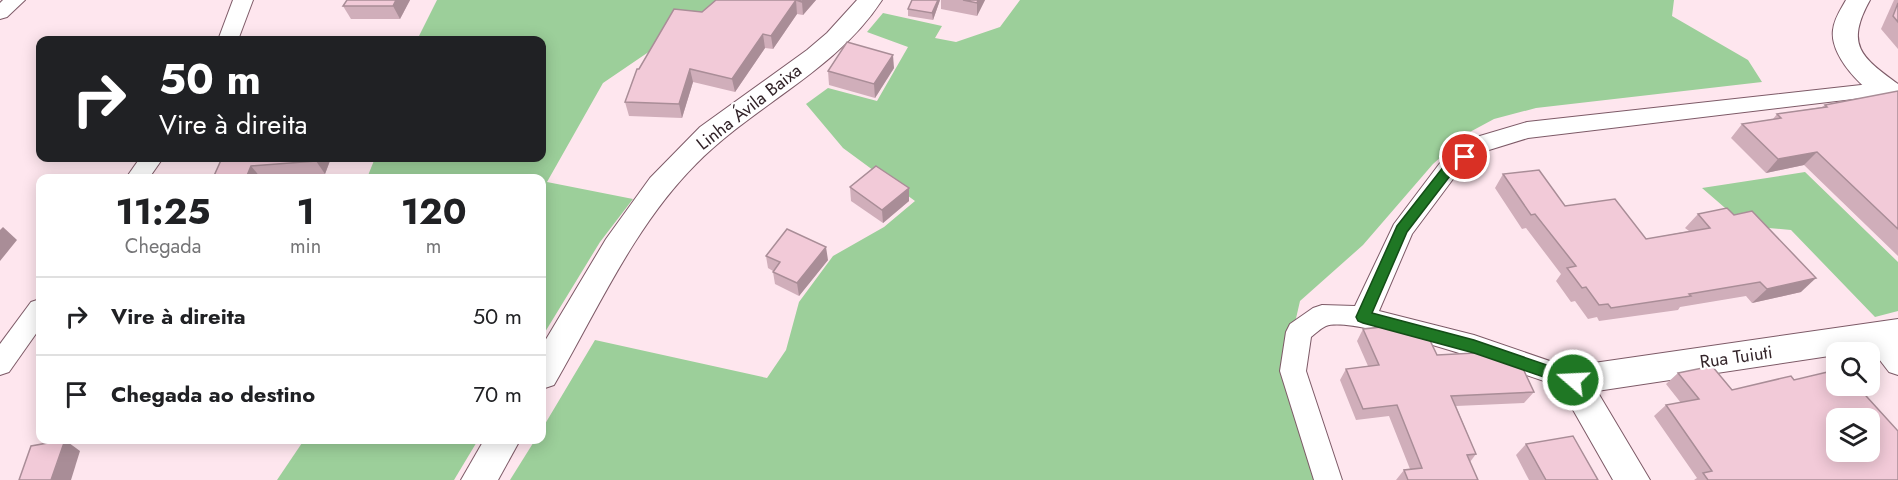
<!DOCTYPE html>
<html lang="pt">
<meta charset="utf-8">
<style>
:root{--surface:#fff;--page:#f6f6f6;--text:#202124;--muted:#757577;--line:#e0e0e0}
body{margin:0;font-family:Jost,sans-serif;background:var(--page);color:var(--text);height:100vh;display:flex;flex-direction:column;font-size:22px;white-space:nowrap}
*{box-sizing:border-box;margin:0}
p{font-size:20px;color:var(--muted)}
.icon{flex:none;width:33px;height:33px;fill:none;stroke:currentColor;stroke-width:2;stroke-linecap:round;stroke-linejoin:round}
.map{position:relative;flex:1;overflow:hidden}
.side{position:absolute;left:36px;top:174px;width:510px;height:270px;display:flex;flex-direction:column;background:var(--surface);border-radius:12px;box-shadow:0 3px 15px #0003}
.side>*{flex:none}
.top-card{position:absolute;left:36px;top:36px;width:510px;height:126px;border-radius:12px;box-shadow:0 3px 15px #0003;background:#202124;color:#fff;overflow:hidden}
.tools{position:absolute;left:1826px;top:342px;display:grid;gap:12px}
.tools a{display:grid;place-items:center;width:54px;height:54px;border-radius:12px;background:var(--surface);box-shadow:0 3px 15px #0003;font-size:30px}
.pin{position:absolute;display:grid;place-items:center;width:51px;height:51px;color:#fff;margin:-26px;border:3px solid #fff;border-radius:50%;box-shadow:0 2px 6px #0007}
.me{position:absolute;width:66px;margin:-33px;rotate:289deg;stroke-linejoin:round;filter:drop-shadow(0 0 4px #0008)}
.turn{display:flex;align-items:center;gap:21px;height:126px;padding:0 24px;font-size:27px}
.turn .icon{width:78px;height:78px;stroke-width:2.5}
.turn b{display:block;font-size:42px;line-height:51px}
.eta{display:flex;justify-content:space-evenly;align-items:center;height:102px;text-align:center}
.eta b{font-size:36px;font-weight:700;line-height:42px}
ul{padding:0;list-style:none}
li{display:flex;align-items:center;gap:18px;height:78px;padding:0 24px;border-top:2px solid var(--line)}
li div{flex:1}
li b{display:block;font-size:22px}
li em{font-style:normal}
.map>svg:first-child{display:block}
.forest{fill:#9ccf9a}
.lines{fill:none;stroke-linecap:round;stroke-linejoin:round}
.minor-casing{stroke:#7d5a67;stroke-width:2}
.tertiary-casing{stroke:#7d5a67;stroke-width:2}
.minor{fill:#fff;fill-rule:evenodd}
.tertiary{fill:#fff;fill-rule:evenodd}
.wall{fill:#d0aeba}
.shaded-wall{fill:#a98d97}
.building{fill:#f2cad8;stroke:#a98d97;stroke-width:1.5;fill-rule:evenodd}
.route{fill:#1f7724;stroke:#144d17;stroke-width:1.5}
.labels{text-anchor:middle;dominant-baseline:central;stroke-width:4.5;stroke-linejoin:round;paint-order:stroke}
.street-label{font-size:18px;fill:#322328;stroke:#fff}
</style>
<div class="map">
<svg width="1898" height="480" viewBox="0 0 1898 480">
<rect width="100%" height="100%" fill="#fee6ee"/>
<g class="forest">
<polygon points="437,0 725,0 603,83 547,182 633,199 600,242 542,337 542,178 367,178 375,158 542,158 542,40 417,40"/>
<polygon points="1020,0 1674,0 1672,16 1748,60 1762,82 1536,108 1494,119 1468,133 1433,164 1363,245 1300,301 1289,349 1319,480 510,480 535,440 542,440 542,429 595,340 767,378 786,350 799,302 833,256 884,227 915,201 843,148 806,104 828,88 877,101 908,47 867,32 883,13 942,26 935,38 956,42 1000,27"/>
<polygon points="1805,172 1898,262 1898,311 1875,317 1791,230 1746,226 1702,188"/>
<polygon points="304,440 478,440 454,480 277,480"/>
</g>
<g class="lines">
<g class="minor-casing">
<g id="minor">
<polygon points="3,0 25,0 7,17 0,19 0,3"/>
<polygon points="233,0 253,0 238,40 218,40"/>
<path d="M1888 82 1895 84 1898 88 1895 94 1528 138 1489 150 1456 175 1412 234 1379 311 1474 335 1582 372 1586 380 1582 388 1573 391C1534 378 1357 314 1326 326 1321 328 1315 334 1311 337L1306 371 1342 480H1314L1280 371 1286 332 1290 324 1313 308 1322 305 1355 306 1394 224 1440 163 1473 138 1527 122Z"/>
<polygon points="140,158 163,158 149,178 126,178"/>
<polygon points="40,299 40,328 9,372 0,375 0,344 31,302"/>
<polygon points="1875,326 1884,329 1898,345 1898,375 1889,372 1862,337 1866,329"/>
</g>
</g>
<g class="tertiary-casing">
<g id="tertiary">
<path d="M857 0H882C836 71 754 105 696 164 634 226 597 311 554 385L542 389V346L606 239 650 178 700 127 807 50 827 33Z"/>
<path d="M1846 0H1870C1845 45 1861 57 1898 84V107C1872 100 1829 59 1833 30 1834 19 1841 9 1846 0Z"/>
<polygon points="1898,319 1898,345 1836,352 1836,355 1597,391 1650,480 1613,480 1556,380 1561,370 1573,366"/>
<polygon points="484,440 520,440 498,480 461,480"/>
</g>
</g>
<use href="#minor" class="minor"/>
<use href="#tertiary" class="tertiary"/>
</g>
<g class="wall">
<polygon points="410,0 400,19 351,19 343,6"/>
<polygon points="760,0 816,0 803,15 797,14 773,49 765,48 735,92 693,82 682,118 629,116 625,102 639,69 702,12"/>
<polygon points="940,0 933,20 908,16 908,9"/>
<polygon points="941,0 985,0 977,16 941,9"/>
<polygon points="1894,0 1898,0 1898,49 1881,29"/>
<polygon points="894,68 875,98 829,85 828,71"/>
<polygon points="1898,91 1898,256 1804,165 1766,173 1731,138 1742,124 1773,119 1777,114 1822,107 1825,105"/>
<polygon points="221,158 331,158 325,174 260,178"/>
<polygon points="1503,174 1565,206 1646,239 1689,231 1685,228 1698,214 1801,292 1752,303 1746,296 1680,307 1678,310 1599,321 1597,317 1588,319 1575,301 1571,302 1556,281 1561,274 1526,228 1522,229 1495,188"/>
<polygon points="850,187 909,188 909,201 883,223 851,201"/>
<polygon points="766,256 828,260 799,296 775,284 773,272 773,271 768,268"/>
<polygon points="1363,329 1413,333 1437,355 1534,392 1524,403 1456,406 1476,454 1470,462 1478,480 1396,480 1404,470 1410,469 1389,416 1356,420 1340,380 1346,369 1368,366 1357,341"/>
<polygon points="1678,373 1732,390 1898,480 1694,480 1697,478 1654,416 1666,405 1681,403 1666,384"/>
<polygon points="1526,444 1598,480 1529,480 1516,455"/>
</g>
<g class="shaded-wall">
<polygon points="396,0 410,0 400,19 393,6"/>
<polygon points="796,0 797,14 773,49 771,36"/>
<polygon points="803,0 816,0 803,15 802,2"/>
<polygon points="938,0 940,0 933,20 932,13"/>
<polygon points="978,0 985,0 977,16 977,3"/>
<polygon points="763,34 765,48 735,92 732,79"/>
<polygon points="893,55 894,68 875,98 874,84"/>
<polygon points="690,69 693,82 682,118 679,104"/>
<polygon points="1817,152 1804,165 1766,173 1778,159"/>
<polygon points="318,158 331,158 325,174 316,161"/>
<polygon points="251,166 261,178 246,178"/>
<polygon points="909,188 909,201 883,223 882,210"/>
<polygon points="3,227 17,240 0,261 0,230"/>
<polygon points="826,247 828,260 799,296 797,283"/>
<polygon points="1816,278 1801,292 1752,303 1767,289"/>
<polygon points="65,440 80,451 71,480 51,480"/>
</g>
<g class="building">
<polygon points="347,0 396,0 393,6 343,6"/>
<polygon points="716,0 803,0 802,2 796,0 771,36 763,34 732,79 690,69 679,104 625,102 637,69 639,69 674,9 702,12"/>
<polygon points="912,0 938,0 932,13 908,9"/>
<polygon points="963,0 978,0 977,3"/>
<polygon points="1898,3 1898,22 1893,16"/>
<polygon points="847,42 893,55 874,84 828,71"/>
<polygon points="1898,91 1898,229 1817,152 1778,159 1742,124 1781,118 1777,114 1827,107 1825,105"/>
<polygon points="222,158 318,158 316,161 251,166 246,178 213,178"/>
<polygon points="876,166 909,188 882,210 850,187"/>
<polygon points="1539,170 1565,206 1615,199 1646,239 1710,228 1698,214 1727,208 1734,215 1752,211 1816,278 1767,289 1760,282 1689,294 1691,296 1611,308 1608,304 1599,305 1586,287 1582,288 1567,268 1576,266 1535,214 1531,215 1503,174"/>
<polygon points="787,229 826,247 797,283 773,272 780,262 766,256"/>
<polygon points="1402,325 1411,327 1413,333 1426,332 1437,355 1495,352 1519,360 1534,392 1451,396 1476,454 1467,455 1478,480 1408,480 1404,470 1422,468 1397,405 1363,409 1346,369 1379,365 1363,329"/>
<path d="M1712 366 1732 390 1791 376 1794 380 1836 370V386H1857L1898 431V480H1708L1703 473 1712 471 1666 405 1699 399 1678 373ZM1836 418H1869V452H1836Z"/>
<polygon points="1573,436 1598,480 1546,480 1526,444"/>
<polygon points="65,440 51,480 19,480 31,446"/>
</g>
<polygon class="route" points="1465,152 1469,153 1471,157 1453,172 1407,232 1372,313 1474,340 1573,374 1579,376 1581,380 1579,385 1573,387 1474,353 1363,323 1358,321 1356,317 1397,226 1444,166"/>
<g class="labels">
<g class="street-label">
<text transform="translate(749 107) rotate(-38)">Linha Ávila Baixa</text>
<text transform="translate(1736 357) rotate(-8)">Rua Tuiuti</text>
</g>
</g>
</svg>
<div class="tools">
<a><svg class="icon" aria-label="search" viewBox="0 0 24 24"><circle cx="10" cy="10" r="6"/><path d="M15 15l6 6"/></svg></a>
<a><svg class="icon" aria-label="layers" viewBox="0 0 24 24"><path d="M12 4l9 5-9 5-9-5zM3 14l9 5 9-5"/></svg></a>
</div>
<div class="pin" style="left:1465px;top:157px;background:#d93025"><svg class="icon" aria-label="arrive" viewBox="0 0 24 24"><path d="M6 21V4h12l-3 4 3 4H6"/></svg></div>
<svg class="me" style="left:1573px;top:380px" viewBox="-20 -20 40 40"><circle r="17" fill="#1f7724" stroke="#fff" stroke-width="3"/><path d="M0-11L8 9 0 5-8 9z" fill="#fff"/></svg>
<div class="top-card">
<div class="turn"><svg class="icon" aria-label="right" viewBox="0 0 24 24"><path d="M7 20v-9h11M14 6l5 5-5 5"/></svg><div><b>50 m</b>Vire à direita</div></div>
</div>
<section class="side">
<div class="eta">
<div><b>11:25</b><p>Chegada</p></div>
<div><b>1</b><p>min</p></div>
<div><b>120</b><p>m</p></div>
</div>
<ul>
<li><svg class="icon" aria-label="right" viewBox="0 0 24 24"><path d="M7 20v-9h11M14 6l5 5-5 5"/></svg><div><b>Vire à direita</b></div><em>50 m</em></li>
<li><svg class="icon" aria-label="arrive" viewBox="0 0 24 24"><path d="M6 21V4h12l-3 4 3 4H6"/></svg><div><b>Chegada ao destino</b></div><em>70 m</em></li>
</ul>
</section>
</div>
